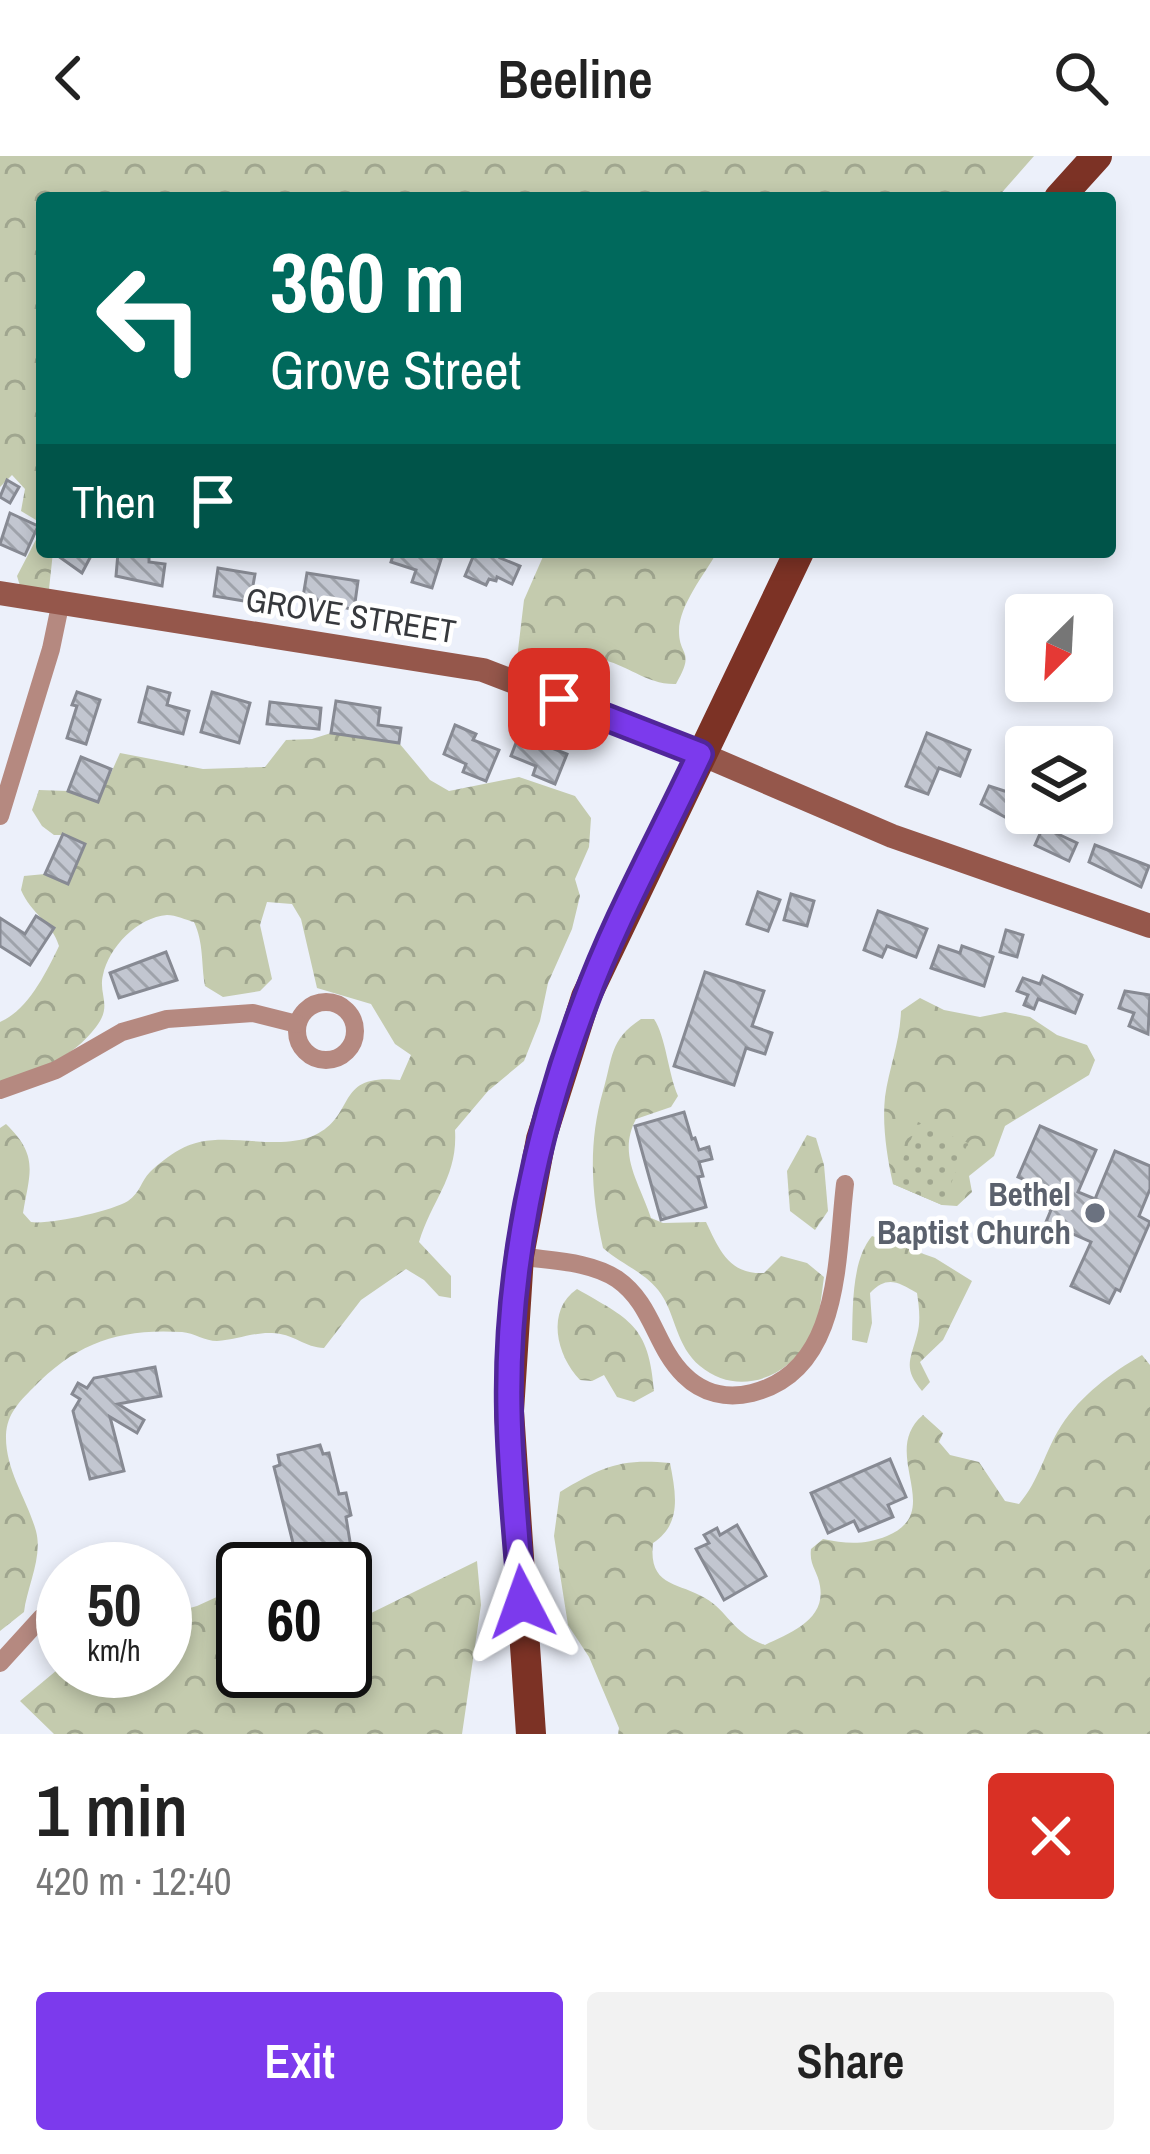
<!DOCTYPE html>
<meta charset="utf-8">
<style>
:root{--surface:#fff;--page:#f2f2f2;--text:#222;--muted:#767676;--accent:#7c3aed}
body{margin:0;font-family:"Archivo Narrow",sans-serif;background:var(--page);color:var(--text);height:100vh;display:flex;flex-direction:column;font-size:45px;white-space:nowrap}
*{box-sizing:border-box;margin:0}
p{font-size:39px;color:var(--muted)}
.icon{flex:none;width:66px;height:66px;fill:none;stroke:currentColor;stroke-width:2;stroke-linecap:round;stroke-linejoin:round}
.map{position:relative;height:1578px;overflow:hidden}
.details{display:flex;flex-direction:column;background:var(--surface);flex:1}
.details>*{flex:none}
.banner{position:absolute;left:36px;top:36px;width:1080px;height:366px;border-radius:12px;box-shadow:0 6px 18px #0003;background:#00695c;color:#fff;overflow:hidden}
.needle{width:78px;rotate:204deg}
.controls{position:absolute;left:1005px;top:438px;display:grid;gap:24px}
.controls a{display:grid;place-items:center;width:108px;height:108px;border-radius:12px;background:var(--surface);box-shadow:0 6px 18px #0003;font-size:60px}
.speed{position:absolute;left:36px;top:1386px;display:flex;gap:24px;font-size:60px;font-weight:700;text-align:center}
.speed>*{display:grid;place-content:center;width:156px;height:156px;border-radius:50%;background:var(--surface);box-shadow:0 6px 18px #0003;line-height:1}
.speed small{font-size:30px;font-weight:400}
.speed .limit{border:6px solid #111;border-radius:18px;background:#fff;color:#111}
.pin{position:absolute;display:grid;place-items:center;width:102px;height:102px;color:#fff;margin:-51px;border-radius:24px;box-shadow:0 6px 18px #0006}
.me{position:absolute;width:132px;margin:-66px;rotate:356deg;stroke-linejoin:round;filter:drop-shadow(0 0 9px #0008)}
.turn{display:flex;align-items:center;gap:42px;height:252px;padding:0 36px;font-size:54px}
.turn .icon{width:156px;height:156px;stroke-width:2.5}
.turn b{display:block;font-size:84px;line-height:102px}
.then{display:flex;align-items:center;height:114px;padding:0 36px;background:#0003;gap:24px;font-size:45px}
.round{display:grid;place-items:center;flex:none;width:126px;height:126px;border-radius:12px;background:var(--page)}
.head{display:flex;align-items:center;justify-content:space-between;height:204px;padding:0 36px}
h1{font-size:72px;font-weight:600;line-height:90px}
.action{display:flex;gap:24px;margin-top:auto;padding:24px 36px}
.action a{flex:1;height:138px;border-radius:12px;background:var(--accent);color:#fff;font-size:48px;font-weight:600;line-height:138px;text-align:center}
.action a+a{background:var(--page);color:var(--text)}
header{display:flex;justify-content:space-between;align-items:center;height:156px;padding:0 36px;background:var(--surface);font-size:54px;font-weight:600}
.map>svg:first-child{display:block}
.forest{fill:url(#forest-crowns)}
.park{fill:url(#park-dots)}
.building{fill:url(#building-back-hatch);stroke:#878a93;stroke-width:3}
.lines{fill:none;stroke-linecap:round;stroke-linejoin:round}
.street{stroke:#b58980;stroke-width:18}
.secondary{stroke:#95574b;stroke-width:24}
.primary{stroke:#7c3225;stroke-width:30}
.route-casing{stroke:#51269a;stroke-width:30}
.route{stroke:#7c3aed;stroke-width:21}
.worship-dot{fill:#6b7280;stroke:#fff;stroke-width:4.5}
.labels{text-anchor:middle;dominant-baseline:central;stroke-width:9;stroke-linejoin:round;paint-order:stroke}
.street-label{font-size:33px;fill:#37393d;stroke:#fff}
.worship-label{font-size:33px;font-weight:bold;fill:#5b616d;stroke:#fff;text-anchor:end}
</style>
<header><svg class="icon" aria-label="back" viewBox="0 0 24 24"><path d="M15 5l-7 7 7 7"/></svg>Beeline<svg class="icon" aria-label="search" viewBox="0 0 24 24"><circle cx="10" cy="10" r="6"/><path d="M15 15l6 6"/></svg></header>
<div class="map">
<svg width="1150" height="1578" viewBox="0 0 1150 1578">
<defs>
<pattern id="forest-crowns" width="20" height="18" patternUnits="userSpaceOnUse" patternTransform="scale(3)"><rect width="20" height="18" fill="#c4cbae"/><path d="M2 6a3 3 0 1 1 6 0M12 15a3 3 0 1 1 6 0" fill="none" stroke="#a0a68f"/></pattern>
<pattern id="park-dots" width="8" height="8" patternUnits="userSpaceOnUse" patternTransform="scale(3)"><rect width="8" height="8" fill="#c4cbae"/><path d="M2 2h.1M6 6h.1" fill="none" stroke="#a0a68f" stroke-width="1.8" stroke-linecap="round"/></pattern>
<pattern id="building-back-hatch" width="6" height="6" patternUnits="userSpaceOnUse" patternTransform="scale(3)"><rect width="6" height="6" fill="#c2c6d0"/><path d="M-1 5l2 2M0 0l6 6M5-1l2 2" fill="none" stroke="#9ea2aa"/></pattern>
</defs>
<rect width="100%" height="100%" fill="#ecf0fa"/>
<g class="forest">
<polygon points="0,0 1034,0 997,42 42,42 42,396 53,396 49,433 20,430 17,420 41,374 36,364 21,355 25,333 12,319 0,331"/>
<path d="M545 396H717C705 418 679 449 679 475 679 501 696 494 676 528 647 529 627 508 599 503 565 531 555 538 516 511L524 444Z"/>
<path d="M331 577 399 587 430 624 449 635 519 621 575 640 591 662 589 691 575 723 580 740 572 773 548 827 540 865 524 905 488 935 455 974C458 1021 432 1043 419 1086L451 1120V1142L439 1140 424 1124 406 1113 361 1144 324 1192C306 1192 292 1177 272 1177 254 1176 236 1184 217 1185 205 1185 194 1177 182 1176 119 1172 76 1187 33 1232 19 1246 7 1258 6 1279 5 1314 27 1343 36 1375 43 1401 27 1431 24 1456L0 1475V972L6 968C39 1000 30 1016 23 1057L31 1066C49 1069 112 1055 128 1045 140 1037 141 1025 150 1016 157 1009 170 999 179 994 219 970 273 998 315 979 357 959 334 917 400 924L411 899 395 888 371 848 317 832 301 763 292 748 267 746 260 769 272 823 260 835 223 841 205 830C201 807 204 788 194 766 186 764 176 759 167 759 138 761 109 791 103 819 98 839 113 849 96 871 73 902 36 916 0 925V866C28 854 46 817 59 790 52 766 31 758 21 734L24 720 45 718 63 679H54L42 670 32 654 39 634 68 635 98 646 120 597 203 613 265 611 286 584 312 583Z"/>
<path d="M920 842 944 854 980 861 1005 856 1030 861 1057 879 1087 889 1095 904 1089 919 1005 970 994 1000 969 1020 972 1036 957 1050 942 1049 893 1028C887 1001 882 969 885 941 889 912 900 886 901 855Z"/>
<path d="M641 863H654C666 881 668 917 678 940L671 951 636 963C617 999 640 1027 651 1062L663 1067 706 1066C719 1093 729 1119 764 1117L781 1100 807 1107 824 1121C821 1141 820 1166 809 1184 786 1223 737 1241 700 1210 676 1190 676 1160 661 1138 647 1117 621 1108 603 1092 591 1039 588 987 603 935 613 902 609 884 641 863Z"/>
<polygon points="807,979 816,982 824,1009 828,1055 815,1074 790,1055 787,1015"/>
<path d="M872 1080 935 1102 972 1125 943 1184 920 1206 930 1226 922 1235C903 1212 910 1205 917 1179 921 1165 919 1151 917 1137 898 1126 887 1119 870 1137L872 1167 867 1187 852 1184C853 1153 851 1105 872 1080Z"/>
<path d="M577 1133C629 1163 649 1169 654 1235L634 1246 617 1241 604 1219 592 1225 580 1224C556 1199 546 1154 577 1133Z"/>
<path d="M1142 1199 1150 1209V1578H618L619 1572 589 1501 568 1469 554 1380 560 1336C601 1311 620 1302 670 1307 676 1338 682 1368 653 1387 648 1431 678 1426 705 1442 728 1455 732 1477 765 1489 790 1477 826 1464 820 1430 818 1415 809 1410 811 1393L823 1383C846 1388 865 1389 887 1380 947 1355 878 1297 923 1259L943 1277 939 1286 950 1299 979 1306 1005 1345 1019 1348C1039 1325 1045 1295 1061 1270 1081 1239 1111 1217 1142 1199Z"/>
<polygon points="477,1405 481,1449 462,1578 54,1578 20,1545 63,1509 63,1515 165,1515 165,1459 197,1450 243,1429 243,1515 345,1515 345,1461 359,1463"/>
</g>
<polygon class="park" points="918,966 968,987 942,1049 893,1028"/>
<g class="building">
<polygon points="7,324 19,331 10,347 0,341"/>
<polygon points="10,357 38,370 25,399 0,388"/>
<polygon points="93,396 82,417 54,397 55,396"/>
<polygon points="394,396 443,397 432,432 412,426 416,414 391,406"/>
<polygon points="475,396 502,396 500,402 520,410 512,428 497,421 496,425 489,423 486,429 465,420"/>
<polygon points="118,397 149,401 149,406 165,408 162,430 116,420"/>
<polygon points="218,412 255,418 250,446 214,440"/>
<polygon points="307,417 358,425 354,454 303,441"/>
<polygon points="148,531 170,537 167,549 189,555 183,578 139,566"/>
<polygon points="77,536 100,544 86,588 67,582 77,550 72,549"/>
<polygon points="212,536 250,547 239,587 201,576"/>
<polygon points="336,545 380,552 378,569 401,572 399,587 331,577"/>
<polygon points="270,546 321,552 319,573 267,568"/>
<polygon points="455,569 476,578 473,584 499,594 486,625 463,616 466,608 444,598"/>
<polygon points="927,577 970,594 960,620 939,612 928,638 906,630"/>
<polygon points="519,579 567,598 555,628 533,619 536,610 511,600"/>
<polygon points="81,601 111,613 98,646 68,635"/>
<polygon points="989,630 1026,642 1026,657 1034,657 1027,673 981,648"/>
<polygon points="1043,671 1077,687 1069,705 1035,689"/>
<polygon points="63,678 85,688 68,728 45,718"/>
<polygon points="1095,689 1149,710 1141,731 1089,706"/>
<polygon points="758,736 780,744 768,775 747,768"/>
<polygon points="791,738 814,745 807,770 784,764"/>
<polygon points="878,755 927,773 916,801 887,790 882,801 864,794"/>
<polygon points="36,760 54,772 30,809 0,790 0,762 25,778"/>
<polygon points="1006,774 1023,779 1017,801 1000,796"/>
<polygon points="939,790 960,797 962,790 993,801 984,830 931,812"/>
<polygon points="166,796 177,824 119,842 110,817"/>
<polygon points="705,816 764,835 752,870 772,877 765,898 746,892 734,929 674,910"/>
<polygon points="1043,820 1082,839 1075,857 1038,843 1034,853 1024,849 1028,839 1017,835 1023,822 1040,828"/>
<polygon points="1125,835 1150,839 1148,878 1129,870 1134,857 1119,852"/>
<polygon points="684,956 692,983 695,982 699,994 709,991 712,1003 699,1006 703,1020 698,1021 706,1051 661,1064 635,970"/>
<polygon points="1040,970 1096,994 1078,1036 1095,1043 1115,995 1150,1010 1150,1033 1139,1060 1150,1066 1120,1135 1116,1133 1109,1147 1071,1130 1091,1086 1046,1066 1051,1054 1045,1051 1052,1036 1018,1021"/>
<polygon points="155,1211 161,1240 118,1248 144,1264 137,1277 110,1261 124,1315 90,1323 73,1255 80,1243 72,1238 78,1227 87,1232 94,1222"/>
<polygon points="320,1289 323,1298 329,1297 339,1338 346,1337 351,1359 346,1361 352,1398 326,1404 325,1397 297,1403 274,1311 280,1309 278,1299"/>
<polygon points="890,1303 906,1341 888,1349 893,1361 859,1375 854,1365 828,1377 811,1337"/>
<polygon points="737,1369 766,1420 724,1444 696,1393 709,1387 704,1379 717,1372 720,1379"/>
</g>
<g class="lines">
<g class="street">
<polyline points="0,660 51,493 61,445"/>
<circle cx="326" cy="875" r="29"/>
<polyline points="0,934 56,914 122,876 167,863 253,857 297,868"/>
<path d="M519 1100C551 1105 590 1105 617 1123 653 1148 655 1191 684 1219 703 1238 727 1243 752 1237 842 1215 836 1102 845 1028"/>
<polyline points="0,1507 41,1462 63,1449"/>
</g>
<polyline class="secondary" points="0,437 483,514 701,598 892,680 1150,770"/>
<g class="primary">
<polyline points="1059,42 1097,0"/>
<polyline points="531,1578 509,1255 519,1100 541,983 586,841 799,396"/>
</g>
</g>
<g class="lines">
<g class="route-casing">
<path id="route" d="M522 1446C517 1382 510 1318 509 1255 506 1116 536 975 585 846 616 761 662 680 700 598L559 543"/>
</g>
<use href="#route" class="route"/>
</g>
<circle class="worship-dot" cx="1095" cy="1057" r="12"/>
<g class="labels">
<g class="street-label">
<text transform="translate(351 459) rotate(9)">GROVE STREET</text>
</g>
<g class="worship-label">
<text x="1071" y="1038">Bethel<tspan x="1071" dy="38">Baptist Church</tspan></text>
</g>
</g>
</svg>
<div class="controls">
<a><svg class="needle" viewBox="-14 -14 28 28"><path d="M0-13l5 13h-10z" fill="#e53935"/><path d="M0 13l5-13h-10z" fill="#767676"/></svg></a>
<a><svg class="icon" aria-label="layers" viewBox="0 0 24 24"><path d="M12 4l9 5-9 5-9-5zM3 14l9 5 9-5"/></svg></a>
</div>
<div class="speed"><div>50<small>km/h</small></div><div class="limit">60</div></div>
<div class="pin" style="left:559px;top:543px;background:#d93025"><svg class="icon" aria-label="arrive" viewBox="0 0 24 24"><path d="M6 21V4h12l-3 4 3 4H6"/></svg></div>
<svg class="me" style="left:522px;top:1446px" viewBox="-20 -20 40 40"><path d="M0-17L14 15 0 8-14 15z" fill="#7c3aed" stroke="#fff" stroke-width="4"/></svg>
<div class="banner">
<div class="turn"><svg class="icon" aria-label="left" viewBox="0 0 24 24"><path d="M17 20v-9H6M10 6l-5 5 5 5"/></svg><div><b>360 m</b>Grove Street</div></div>
<div class="then">Then<svg class="icon" aria-label="arrive" viewBox="0 0 24 24"><path d="M6 21V4h12l-3 4 3 4H6"/></svg></div>
</div>
</div>
<section class="details">
<div class="head"><div><h1>1 min</h1><p>420 m · 12:40</p></div><a class="round" style="background:#d93025;color:#fff"><svg class="icon" aria-label="close" viewBox="0 0 24 24"><path d="M6 6l12 12M18 6L6 18"/></svg></a></div>
<div class="action"><a>Exit</a><a>Share</a></div>
</section>
